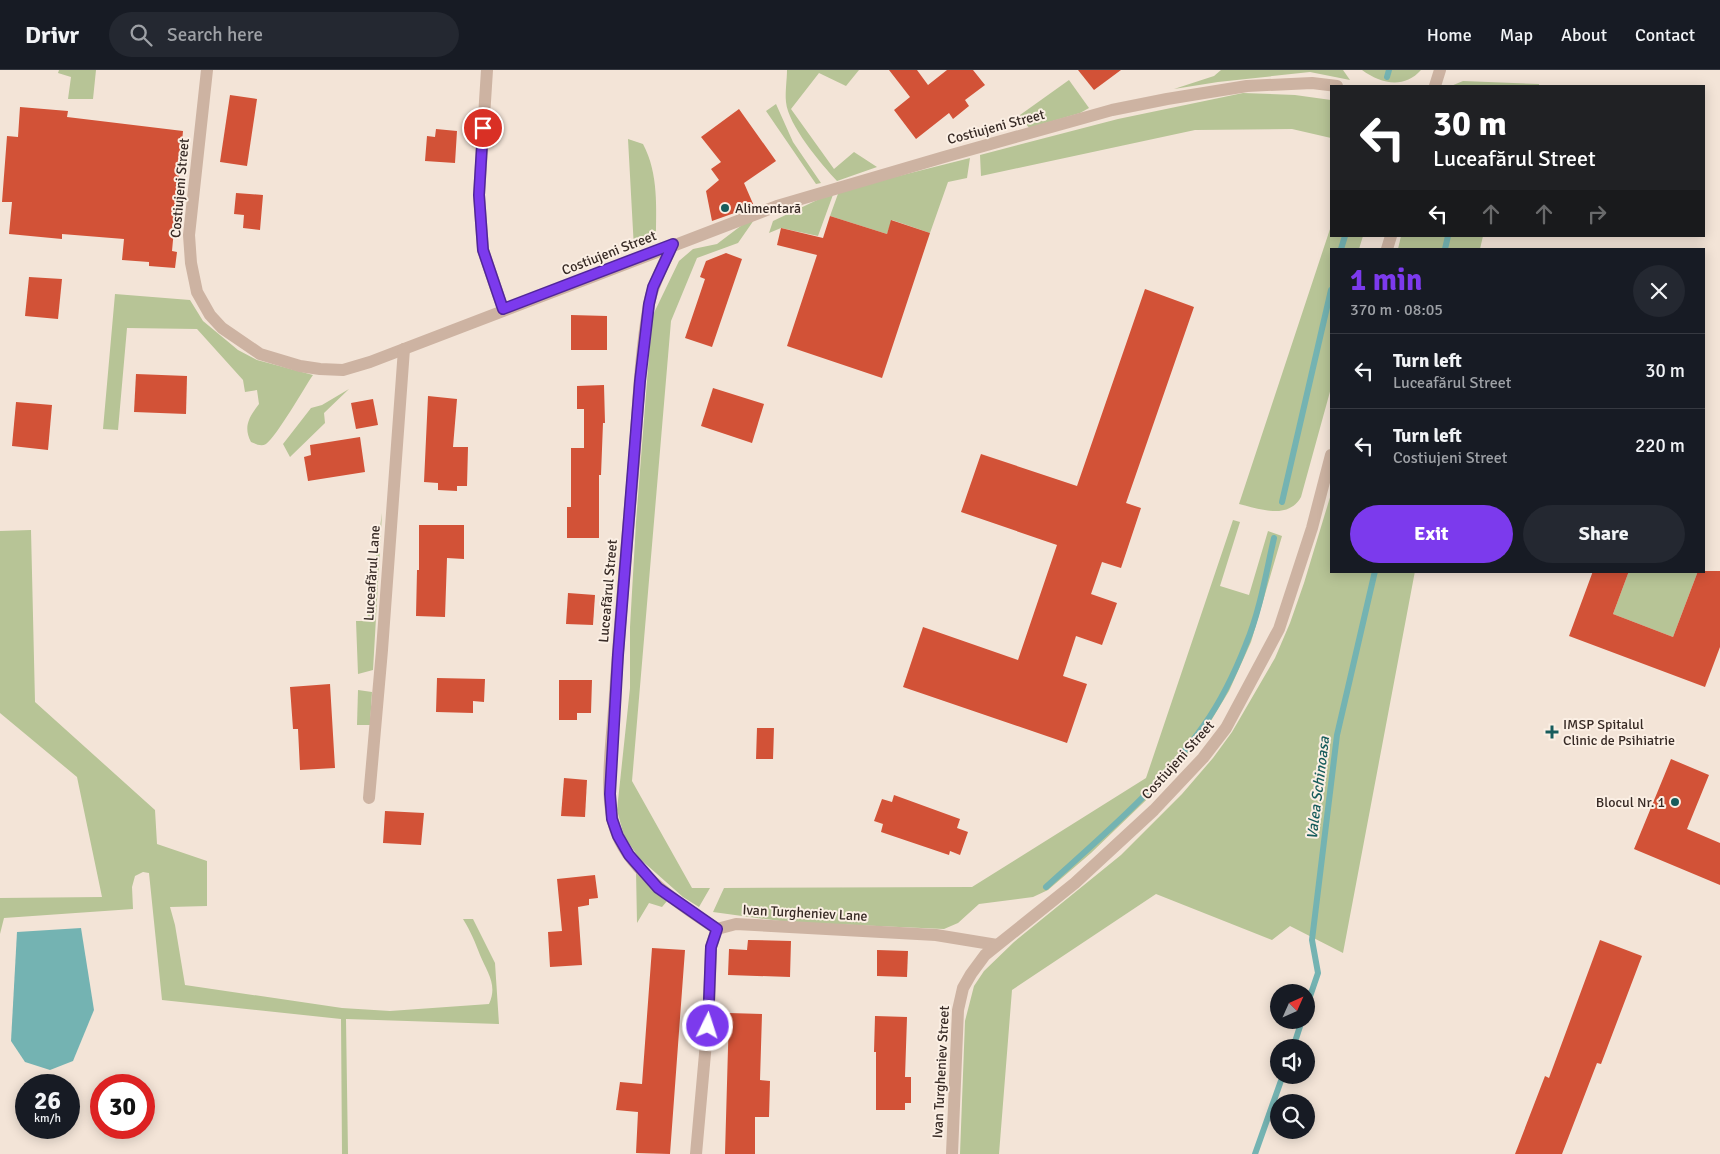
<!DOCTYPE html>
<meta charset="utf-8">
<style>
:root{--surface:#171b24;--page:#242831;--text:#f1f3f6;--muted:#9ea1a6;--line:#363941;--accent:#7c3aed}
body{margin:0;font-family:Signika,sans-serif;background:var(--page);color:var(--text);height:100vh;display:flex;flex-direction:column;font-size:19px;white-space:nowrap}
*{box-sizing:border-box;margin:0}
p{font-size:16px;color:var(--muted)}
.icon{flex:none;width:28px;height:28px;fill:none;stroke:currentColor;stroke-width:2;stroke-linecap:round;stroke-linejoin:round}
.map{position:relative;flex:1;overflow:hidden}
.panel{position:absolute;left:1330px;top:178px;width:375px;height:325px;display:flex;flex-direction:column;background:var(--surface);border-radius:0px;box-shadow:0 2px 12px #0003}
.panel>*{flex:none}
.banner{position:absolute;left:1330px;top:15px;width:375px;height:152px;border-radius:0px;box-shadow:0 2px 12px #0003;background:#202124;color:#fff;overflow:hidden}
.needle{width:32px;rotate:45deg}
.tools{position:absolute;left:1270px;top:914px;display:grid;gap:10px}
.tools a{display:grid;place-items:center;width:45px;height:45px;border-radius:50%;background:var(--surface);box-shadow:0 2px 12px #0003;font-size:25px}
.speed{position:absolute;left:15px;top:1004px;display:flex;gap:10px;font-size:25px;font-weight:700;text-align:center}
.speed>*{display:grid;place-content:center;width:65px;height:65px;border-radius:50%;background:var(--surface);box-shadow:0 2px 12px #0003;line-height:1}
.speed small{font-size:12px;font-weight:400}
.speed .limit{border:8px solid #d22;background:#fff;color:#111}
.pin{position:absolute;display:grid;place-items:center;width:42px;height:42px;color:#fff;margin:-21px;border:2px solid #fff;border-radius:50%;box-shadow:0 1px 5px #0007}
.me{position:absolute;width:55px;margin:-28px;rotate:4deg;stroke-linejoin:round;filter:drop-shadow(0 0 4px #0008)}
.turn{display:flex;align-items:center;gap:18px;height:105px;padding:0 20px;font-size:22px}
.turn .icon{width:65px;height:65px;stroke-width:2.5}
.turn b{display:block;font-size:35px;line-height:42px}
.lanes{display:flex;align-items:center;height:48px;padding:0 20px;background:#0003;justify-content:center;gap:25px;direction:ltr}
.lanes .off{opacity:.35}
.round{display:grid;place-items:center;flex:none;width:52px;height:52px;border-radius:26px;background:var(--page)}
.head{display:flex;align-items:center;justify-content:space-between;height:85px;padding:0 20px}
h1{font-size:30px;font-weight:700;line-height:38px;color:var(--accent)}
.action{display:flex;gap:10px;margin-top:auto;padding:10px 20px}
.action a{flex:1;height:58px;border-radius:30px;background:var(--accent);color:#fff;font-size:20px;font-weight:700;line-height:58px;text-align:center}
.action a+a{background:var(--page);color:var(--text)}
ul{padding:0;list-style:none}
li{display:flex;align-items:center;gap:15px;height:75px;padding:0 20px;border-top:1px solid var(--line)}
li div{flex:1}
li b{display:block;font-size:19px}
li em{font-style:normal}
header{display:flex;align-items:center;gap:30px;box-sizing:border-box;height:70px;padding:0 25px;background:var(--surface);border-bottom:1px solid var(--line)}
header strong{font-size:24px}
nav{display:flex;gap:28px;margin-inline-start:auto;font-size:18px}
.search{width:350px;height:45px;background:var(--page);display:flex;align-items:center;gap:12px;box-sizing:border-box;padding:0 18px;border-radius:28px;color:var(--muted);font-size:19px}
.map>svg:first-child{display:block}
.green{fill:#b7c496}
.water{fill:#74b3b2}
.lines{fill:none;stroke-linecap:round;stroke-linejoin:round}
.stream{stroke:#74b3b2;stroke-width:6}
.building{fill:#d25237}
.minor{stroke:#cdb3a2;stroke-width:12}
.route-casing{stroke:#51269a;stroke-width:12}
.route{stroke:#7c3aed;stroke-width:9}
.poi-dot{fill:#175c5c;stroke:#fbefe4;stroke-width:2}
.labels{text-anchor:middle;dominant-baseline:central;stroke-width:4;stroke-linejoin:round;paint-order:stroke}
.street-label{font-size:14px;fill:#372a25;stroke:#fbefe4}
.poi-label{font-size:14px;fill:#372a25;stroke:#fbefe4;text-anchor:start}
.water-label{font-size:15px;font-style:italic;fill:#175c5c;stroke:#fbefe4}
</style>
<header>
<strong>Drivr</strong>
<div class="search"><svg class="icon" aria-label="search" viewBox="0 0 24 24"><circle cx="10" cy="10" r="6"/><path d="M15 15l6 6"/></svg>Search here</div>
<nav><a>Home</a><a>Map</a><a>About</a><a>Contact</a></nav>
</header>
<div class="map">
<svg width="1720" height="1084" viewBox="0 0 1720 1084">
<rect width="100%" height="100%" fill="#f3e4d7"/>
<g class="green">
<polygon points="59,0 96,0 93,29 68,29 71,7 58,3"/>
<path d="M787 0H859L846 16 819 3 791 39 834 99 854 82 877 97 837 111C821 94 788 55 786 32 785 21 787 10 787 0Z"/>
<polygon points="1221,0 1343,0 1350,10 1310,2 1218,12 1174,19 1214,6"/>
<path d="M1362 0H1421C1404 19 1381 14 1362 0Z"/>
<polygon points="1069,10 1089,38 1080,43 1029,58 1020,45"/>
<polygon points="1463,11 1539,14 1539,16 1451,16"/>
<polygon points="1243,23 1295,25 1331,30 1331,68 1292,59 1195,60 981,106 980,85 1118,49"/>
<polygon points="776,34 793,72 821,113 816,114 766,41"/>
<path d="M628 69 643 74C659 104 656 138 656 171L634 179Z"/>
<polygon points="970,88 967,108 948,112 930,163 892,150 887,164 830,146 839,121"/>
<polygon points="834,122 818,166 781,158 769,163 773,151"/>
<polygon points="754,150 738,173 697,188 671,251 632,711 692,818 710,818 699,837 683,827 639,788 624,766 617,740 630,618 630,557 636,452 652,247 679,191 693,179 717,174 746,152"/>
<path d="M1331 156V166H1363L1359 179H1331V318L1301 427C1288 450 1260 439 1239 434Z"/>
<polygon points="1401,166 1483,166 1480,179 1398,179"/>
<path d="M115 224 190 230 203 251 238 280 257 290 313 305C304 318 277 366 266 374 261 377 256 374 251 372 243 357 249 347 259 334L257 320 245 322 243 310 197 259 127 258 118 360 103 359Z"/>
<polygon points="349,319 324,343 325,353 290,387 283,374 311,338 322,335"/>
<polygon points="1331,424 1331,501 1415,501 1343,883 1290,856 1272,870 1156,824 1012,920 999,1084 960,1084 965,951 974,916 984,901 1014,872 1121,785 1182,724 1213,688 1232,662 1275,588 1290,553 1304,513"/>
<polygon points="382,443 373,600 358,604 356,551 367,551"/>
<polygon points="1233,450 1240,452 1220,516 1249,525 1268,461 1282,466 1251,572 1229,621 1200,669 1167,710 1091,783 1048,820 1033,827 979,834 958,853 944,859 787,852 713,842 724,818 972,817 1146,708"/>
<path d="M31 460 35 632 155 740 157 774 207 791V836L170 837 175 855 185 915 342 938 390 941 489 934C498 915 487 902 480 885 475 872 471 862 463 849H473L495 893 499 954 346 949 348 1084H342L341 949 162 930 149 803 143 802 135 806 132 817 133 839 4 848 0 864V828L102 827 77 707 0 643V461Z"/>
<polygon points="1629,501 1698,501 1673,567 1613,544"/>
<polygon points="358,620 372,622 370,655 357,655"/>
<polygon points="636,800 667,831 662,837 649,833 637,853"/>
</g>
<polygon class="water" points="81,858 94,940 73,991 50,1000 25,992 11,971 17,862"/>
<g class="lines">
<g class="stream">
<polyline points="1387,7 1389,0"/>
<polyline points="1341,179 1345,166"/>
<polyline points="1445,179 1448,166"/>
<polyline points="1282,432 1331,220"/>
<path d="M1046 817C1101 767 1161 717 1204 655 1221 631 1235 602 1246 574 1260 541 1266 503 1274 468"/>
<polyline points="1306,938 1318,903 1312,870 1337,665 1375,501"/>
<polyline points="1293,978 1302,950"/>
<polyline points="1255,1084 1283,1005"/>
</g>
</g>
<g class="building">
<polygon points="889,0 917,0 928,15 947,0 973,0 985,15 965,30 969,36 953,49 949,43 916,69 894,40 910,27"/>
<polygon points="1078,0 1121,0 1094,20"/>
<polygon points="230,25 257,29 247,96 220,92"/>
<polygon points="20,37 68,41 67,47 183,61 172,181 177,182 175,198 149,196 149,192 122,190 124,169 62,164 62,169 9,164 12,132 2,132 7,66 18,67"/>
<polygon points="739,39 776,91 744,113 754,136 712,151 706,121 719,110 711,99 721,92 701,67"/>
<polygon points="436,59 457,61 455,93 425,91 427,66 435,67"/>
<polygon points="236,123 263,125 260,160 243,158 244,145 234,144"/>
<polygon points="830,146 887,164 891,150 930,163 882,308 787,276 817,185 777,175 781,158 823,168"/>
<polygon points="726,183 742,189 712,277 685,268 705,209 700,207 706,191"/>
<polygon points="29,207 62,209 58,249 25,246"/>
<polygon points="1145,219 1194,237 1126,433 1141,438 1121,498 1102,492 1091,524 1117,533 1102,575 1076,566 1063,606 1087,614 1067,673 903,617 923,557 1018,590 1057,475 961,442 981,384 1077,416"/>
<polygon points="571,245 607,246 607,280 571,280"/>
<polygon points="136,304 187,306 186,344 134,342"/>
<polygon points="604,315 605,353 603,353 601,405 599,405 599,468 567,468 567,437 571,437 571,378 584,378 584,339 577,339 577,316"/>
<polygon points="713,318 764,334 752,373 701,356"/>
<polygon points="428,326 457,329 453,377 468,377 467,416 457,416 457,421 438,420 438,413 424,412"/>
<polygon points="373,329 378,355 356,359 351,333"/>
<polygon points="16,332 52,335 48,380 12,376"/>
<polygon points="360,367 365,402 308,411 304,387 311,385 310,375"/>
<polygon points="419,455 464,455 464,489 447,488 445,547 416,546 417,500 419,500"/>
<polygon points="1593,501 1629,501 1613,544 1673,567 1698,501 1720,501 1720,577 1705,617 1569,566"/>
<polygon points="568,523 595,525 593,555 566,554"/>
<polygon points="437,608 485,609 484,632 473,631 473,643 436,642"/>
<polygon points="559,610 592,610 591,643 577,643 577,650 559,650"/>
<polygon points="330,614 335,698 300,700 298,659 293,659 290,617"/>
<polygon points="757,658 774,658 773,689 756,689"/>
<polygon points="1671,689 1709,705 1687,759 1720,773 1720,815 1634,779"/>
<polygon points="564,708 587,710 585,747 561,746"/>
<polygon points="894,725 960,749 957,758 968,762 960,785 950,781 949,785 881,762 883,754 874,751 882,729 892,732"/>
<polygon points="385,741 424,743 421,775 383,773"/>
<polygon points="595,805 598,828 589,829 589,835 578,837 582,895 550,897 548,862 562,861 557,809"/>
<polygon points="748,870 791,871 790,907 728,905 729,879 747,880"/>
<polygon points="1600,870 1642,886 1601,994 1597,993 1562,1084 1515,1084 1545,1006 1549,1008"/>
<polygon points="652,878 685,880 670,1084 636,1083 638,1042 616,1040 620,1012 642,1014"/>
<polygon points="877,880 908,881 907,907 877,906"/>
<polygon points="729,943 762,944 760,1010 770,1011 769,1047 755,1047 755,1084 725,1084"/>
<polygon points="875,946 907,947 905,1007 911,1007 911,1033 905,1033 905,1040 876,1040 876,982 874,982"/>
</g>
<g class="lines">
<g class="minor">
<polyline points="207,0 189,165 191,193 197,222 210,245 222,258 260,284 300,296 320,299 343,300 370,292 777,136 944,87 1112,40 1167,29 1247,16 1312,13 1337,16"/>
<polyline points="487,0 479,125 483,180 503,239"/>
<polyline points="1435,16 1440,0"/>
<path d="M673 174C664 194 653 213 649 234 640 285 638 339 634 392 627 470 620 547 615 625 613 666 602 727 617 764 632 803 683 837 717 859"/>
<polyline points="1387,179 1391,166"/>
<polyline points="369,728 382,580 404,279"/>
<polyline points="696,1084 709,939 711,877 717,859 736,854 936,865 997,875"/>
<polyline points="952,1084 958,940 963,918 971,904 985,885 1075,813 1154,740 1203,688 1226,658 1279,559 1312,458 1331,385"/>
</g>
</g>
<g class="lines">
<g class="route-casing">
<polyline id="route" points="483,58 479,125 483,180 503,239 673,174 653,217 649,234 640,311 618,585 610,724 612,749 618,766 629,785 658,818 717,859 711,877 708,956"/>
</g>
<use href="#route" class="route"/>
</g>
<g class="poi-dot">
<circle cx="725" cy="138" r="5"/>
<path d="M1549.5 654.5h5v5h5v5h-5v5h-5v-5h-5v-5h5z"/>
<circle cx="1675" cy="732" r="5"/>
</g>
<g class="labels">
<g class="street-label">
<text transform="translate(996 57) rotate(-15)">Costiujeni Street</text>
<text transform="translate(180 118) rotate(-85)">Costiujeni Street</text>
<text transform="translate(609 183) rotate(-21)">Costiujeni Street</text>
<text transform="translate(372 503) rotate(-86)">Luceafărul Lane</text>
<text transform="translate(608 521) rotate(-85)">Luceafărul Street</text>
<text transform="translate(1178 690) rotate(-48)">Costiujeni Street</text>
<text transform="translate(805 843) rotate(3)">Ivan Turgheniev Lane</text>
<text transform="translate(941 1002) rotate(-87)">Ivan Turgheniev Street</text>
</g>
<g class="poi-label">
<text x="735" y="138">Alimentară</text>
<text x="1563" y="654">IMSP Spitalul<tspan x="1563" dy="16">Clinic de Psihiatrie</tspan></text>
<text x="1665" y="732" text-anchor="end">Blocul Nr. 1</text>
</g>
<g class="water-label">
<text transform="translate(1318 718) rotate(-83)">Valea Schinoasa</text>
</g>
</g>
</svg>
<div class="tools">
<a><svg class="needle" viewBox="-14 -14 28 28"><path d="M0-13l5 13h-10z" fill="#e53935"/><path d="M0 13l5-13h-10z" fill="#9ea1a6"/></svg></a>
<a><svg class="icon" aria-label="sound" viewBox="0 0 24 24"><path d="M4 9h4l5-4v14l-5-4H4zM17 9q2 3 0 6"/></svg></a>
<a><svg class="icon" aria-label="search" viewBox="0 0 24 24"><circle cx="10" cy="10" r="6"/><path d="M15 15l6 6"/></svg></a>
</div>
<div class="speed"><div>26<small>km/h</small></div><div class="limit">30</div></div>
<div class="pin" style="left:483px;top:58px;background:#d93025"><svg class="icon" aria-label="arrive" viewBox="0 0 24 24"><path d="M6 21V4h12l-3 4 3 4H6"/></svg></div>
<svg class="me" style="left:708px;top:956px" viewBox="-20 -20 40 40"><circle r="17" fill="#7c3aed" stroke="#fff" stroke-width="3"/><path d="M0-11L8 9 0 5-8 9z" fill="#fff"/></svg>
<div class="banner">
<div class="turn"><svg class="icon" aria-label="left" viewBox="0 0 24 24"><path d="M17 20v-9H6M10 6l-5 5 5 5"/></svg><div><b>30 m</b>Luceafărul Street</div></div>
<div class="lanes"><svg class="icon" aria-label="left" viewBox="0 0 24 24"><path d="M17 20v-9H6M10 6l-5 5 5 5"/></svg><svg class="icon off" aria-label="ahead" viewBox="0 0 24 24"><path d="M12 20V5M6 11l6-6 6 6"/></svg><svg class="icon off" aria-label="ahead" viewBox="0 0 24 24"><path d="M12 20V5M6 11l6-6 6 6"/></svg><svg class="icon off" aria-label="right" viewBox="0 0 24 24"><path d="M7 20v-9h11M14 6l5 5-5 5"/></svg></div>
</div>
<section class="panel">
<div class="head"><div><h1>1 min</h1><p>370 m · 08:05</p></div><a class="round"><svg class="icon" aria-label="close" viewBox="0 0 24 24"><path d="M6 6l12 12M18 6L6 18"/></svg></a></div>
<ul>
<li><svg class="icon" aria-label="left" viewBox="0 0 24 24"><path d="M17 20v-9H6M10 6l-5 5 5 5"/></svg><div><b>Turn left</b><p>Luceafărul Street</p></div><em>30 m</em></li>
<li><svg class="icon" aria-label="left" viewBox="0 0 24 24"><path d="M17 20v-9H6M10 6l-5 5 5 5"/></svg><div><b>Turn left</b><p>Costiujeni Street</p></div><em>220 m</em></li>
</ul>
<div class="action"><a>Exit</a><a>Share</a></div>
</section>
</div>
